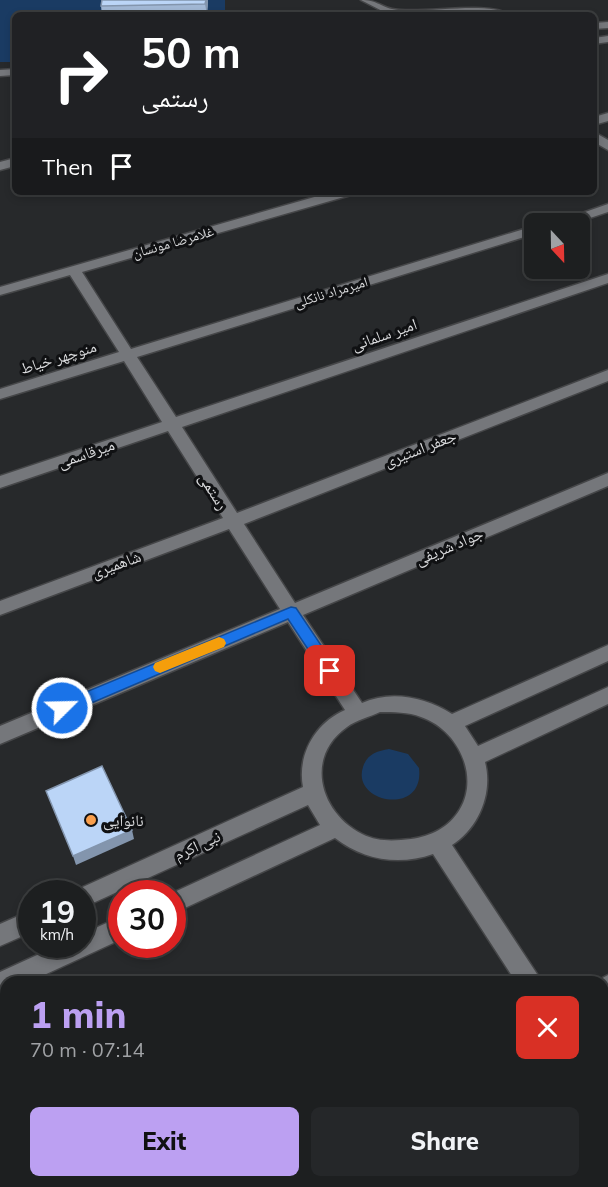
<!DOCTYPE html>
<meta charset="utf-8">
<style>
:root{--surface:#1d1f20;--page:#252729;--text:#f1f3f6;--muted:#a0a2a5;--line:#3b3d3e;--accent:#bca0f2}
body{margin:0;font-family:Mulish,"Noto Naskh Arabic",sans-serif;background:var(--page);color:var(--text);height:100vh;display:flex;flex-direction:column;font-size:22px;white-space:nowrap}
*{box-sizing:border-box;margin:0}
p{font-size:20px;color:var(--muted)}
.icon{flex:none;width:33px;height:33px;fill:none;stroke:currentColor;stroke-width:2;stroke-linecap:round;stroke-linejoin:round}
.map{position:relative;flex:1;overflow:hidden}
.sheet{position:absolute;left:0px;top:976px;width:609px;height:212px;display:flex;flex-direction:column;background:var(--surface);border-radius:18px 18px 0 0;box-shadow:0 3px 9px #0003,0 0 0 2px var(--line)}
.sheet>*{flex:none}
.banner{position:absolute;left:12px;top:12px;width:585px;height:183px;border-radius:9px;box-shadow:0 3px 9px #0003,0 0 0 2px var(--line);background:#202124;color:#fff;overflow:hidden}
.needle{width:39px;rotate:158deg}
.buttons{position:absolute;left:524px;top:213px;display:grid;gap:12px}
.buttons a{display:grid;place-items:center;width:66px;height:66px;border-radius:9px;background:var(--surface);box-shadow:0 3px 9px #0003,0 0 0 2px var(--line);font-size:30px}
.speed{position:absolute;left:18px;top:880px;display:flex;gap:12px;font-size:30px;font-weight:700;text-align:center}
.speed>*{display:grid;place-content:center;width:78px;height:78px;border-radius:50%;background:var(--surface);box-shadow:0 3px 9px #0003,0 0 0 2px var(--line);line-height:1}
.speed small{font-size:15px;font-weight:400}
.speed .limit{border:9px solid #d22;background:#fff;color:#111}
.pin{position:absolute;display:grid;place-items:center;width:51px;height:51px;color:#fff;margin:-26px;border-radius:12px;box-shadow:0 3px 9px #0006}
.me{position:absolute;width:66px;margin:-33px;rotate:67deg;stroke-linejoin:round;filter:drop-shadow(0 0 4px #0008)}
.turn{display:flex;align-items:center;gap:21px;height:126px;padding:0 30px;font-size:27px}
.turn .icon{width:78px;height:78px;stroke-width:2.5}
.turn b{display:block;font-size:42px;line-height:51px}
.then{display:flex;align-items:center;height:57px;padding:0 30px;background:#0003;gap:12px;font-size:22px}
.round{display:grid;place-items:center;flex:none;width:63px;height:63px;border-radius:9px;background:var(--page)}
.summary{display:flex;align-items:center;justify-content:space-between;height:102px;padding:0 30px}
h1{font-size:36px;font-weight:800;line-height:45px;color:var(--accent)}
.button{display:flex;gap:12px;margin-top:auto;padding:12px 30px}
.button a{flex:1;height:69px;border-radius:9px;background:var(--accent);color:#111;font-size:24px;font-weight:800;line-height:69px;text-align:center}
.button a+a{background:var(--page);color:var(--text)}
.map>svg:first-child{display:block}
.green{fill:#1a3b63}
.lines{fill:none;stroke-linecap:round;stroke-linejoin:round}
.minor-casing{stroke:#454648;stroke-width:3}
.minor{fill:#75777b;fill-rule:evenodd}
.wall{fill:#a1b7d4}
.shaded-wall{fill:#8395ad}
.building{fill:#bbd5f7;stroke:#8395ad;stroke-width:1.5}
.route{fill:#1a73e8;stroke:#114b97;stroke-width:1.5}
.slow{fill:#f59e0b}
.poi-dot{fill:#f99f4d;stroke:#101113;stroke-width:2}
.labels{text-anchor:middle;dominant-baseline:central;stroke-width:6;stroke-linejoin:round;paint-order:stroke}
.far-street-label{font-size:14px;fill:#dadbdd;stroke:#101113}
.street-label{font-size:16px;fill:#dadbdd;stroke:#101113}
.poi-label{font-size:16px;fill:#dadbdd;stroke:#101113;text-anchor:start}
</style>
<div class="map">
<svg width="608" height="1187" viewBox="0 0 608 1187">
<rect width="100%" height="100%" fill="#27292b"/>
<g class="green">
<polygon points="0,0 225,0 225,15 15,15 15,62 0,62"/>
<path d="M389 749 408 754 419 768C425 817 351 803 363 767 367 754 377 751 389 749Z"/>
</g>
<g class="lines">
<g class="minor-casing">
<g id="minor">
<path d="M361 0C377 0 379 6 392 9 420 15 489 0 510 15H390Z"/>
<polygon points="608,22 608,28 594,29 594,23"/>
<polygon points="608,36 608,42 594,44 594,38"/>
<polygon points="15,69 15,75 0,76 0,70"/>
<polygon points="608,113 608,121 594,125 594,117"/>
<polygon points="594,132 608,140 608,150 594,142"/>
<polygon points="15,158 15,166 0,170 0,162"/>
<path d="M332 192H352L351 195 82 272 131 349 534 226V234L137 357 176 417 608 274V283L182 427 237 513 608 370V381L244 524 295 603 608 473V486L303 615 362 703C391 690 425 697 452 714L608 645V661L465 726 478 746 608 687V704L485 762C493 793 479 828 452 845L537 974 540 982H516L433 854C399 866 363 860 335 838L172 914V894H170L320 825 308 805 82 908V894H73L74 891 303 787C297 755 315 723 345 710L288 622 0 744V726L280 609 229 529 0 615V601L223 518 168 431 0 488V476L162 422 124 361 0 399V389L119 352 70 275 0 295V287ZM380 712C394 712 408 712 421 717 457 729 480 775 460 809 449 828 431 836 411 839 394 841 378 842 362 834 320 813 304 757 347 727 356 720 370 717 380 712Z"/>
<polygon points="608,204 608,212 572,224 551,224"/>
<polygon points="32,910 32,932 0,946 0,924"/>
<polygon points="122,916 122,939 29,982 6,982 6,993 0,996 0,972 59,945 82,945 82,934"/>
<polygon points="608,975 608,1000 603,1002 603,982 595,982"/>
<polygon points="603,1086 608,1088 608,1118 603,1116"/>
<polygon points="249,1182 282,1182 280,1187 247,1187"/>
</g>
</g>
<use href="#minor" class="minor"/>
</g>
<polygon class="wall" points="102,0 208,0 207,15 102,15 101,6"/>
<g class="shaded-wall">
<polygon points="206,0 208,0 207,15 205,4"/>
<polygon points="132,830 134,839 76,865 73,856"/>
</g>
<g class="building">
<polygon points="102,0 206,0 205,4 101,6"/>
<polygon points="102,766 132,830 73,856 46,791"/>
</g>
<polygon class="route" points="291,607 296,608 335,666 337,671 335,675 325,675 288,619 68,713 62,715 57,713 55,708 57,704"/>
<polygon class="slow" points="219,637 224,639 226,643 224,647 160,673 155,671 153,667 155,663"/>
<circle class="poi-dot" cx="91" cy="820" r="6"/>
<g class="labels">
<g class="far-street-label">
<text transform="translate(173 242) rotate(-16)">غلامرضا مونسان</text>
<text transform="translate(331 292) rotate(-17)">امیرمراد نانکلی</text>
</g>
<g class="street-label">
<text transform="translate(384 334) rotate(-19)">امیر سلمانی</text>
<text transform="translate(58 357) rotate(-17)">منوچهر خیاط</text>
<text transform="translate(420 448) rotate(-21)">جعفر استیری</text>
<text transform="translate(86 453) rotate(-19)">میرقاسمی</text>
<text transform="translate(214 491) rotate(58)">رستمی</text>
<text transform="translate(449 546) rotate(-23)">جواد شریفی</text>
<text transform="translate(116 564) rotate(-20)">شاهمیری</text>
<text transform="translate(197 845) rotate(-25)">نبی اکرم</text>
</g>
<g class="poi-label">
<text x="103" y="820">نانوایی</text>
</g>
</g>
</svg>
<div class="buttons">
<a><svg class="needle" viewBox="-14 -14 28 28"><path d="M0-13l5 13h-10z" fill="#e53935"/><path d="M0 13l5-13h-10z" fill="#a0a2a5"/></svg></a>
</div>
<div class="speed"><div>19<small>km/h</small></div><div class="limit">30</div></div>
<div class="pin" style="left:330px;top:671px;background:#d93025"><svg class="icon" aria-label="arrive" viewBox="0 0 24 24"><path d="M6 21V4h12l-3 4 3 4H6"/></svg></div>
<svg class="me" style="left:62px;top:708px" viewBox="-20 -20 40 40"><circle r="17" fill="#1a73e8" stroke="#fff" stroke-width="3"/><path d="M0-11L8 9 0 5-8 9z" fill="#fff"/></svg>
<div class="banner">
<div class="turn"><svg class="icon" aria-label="right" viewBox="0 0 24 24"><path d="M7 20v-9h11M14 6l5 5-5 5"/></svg><div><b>50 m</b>رستمی</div></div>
<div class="then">Then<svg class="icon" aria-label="arrive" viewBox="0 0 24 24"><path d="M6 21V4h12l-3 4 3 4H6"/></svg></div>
</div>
<section class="sheet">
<div class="summary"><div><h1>1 min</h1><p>70 m · 07:14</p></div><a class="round" style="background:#d93025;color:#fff"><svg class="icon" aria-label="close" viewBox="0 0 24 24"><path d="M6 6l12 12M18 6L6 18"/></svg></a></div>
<div class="button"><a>Exit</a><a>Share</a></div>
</section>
</div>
